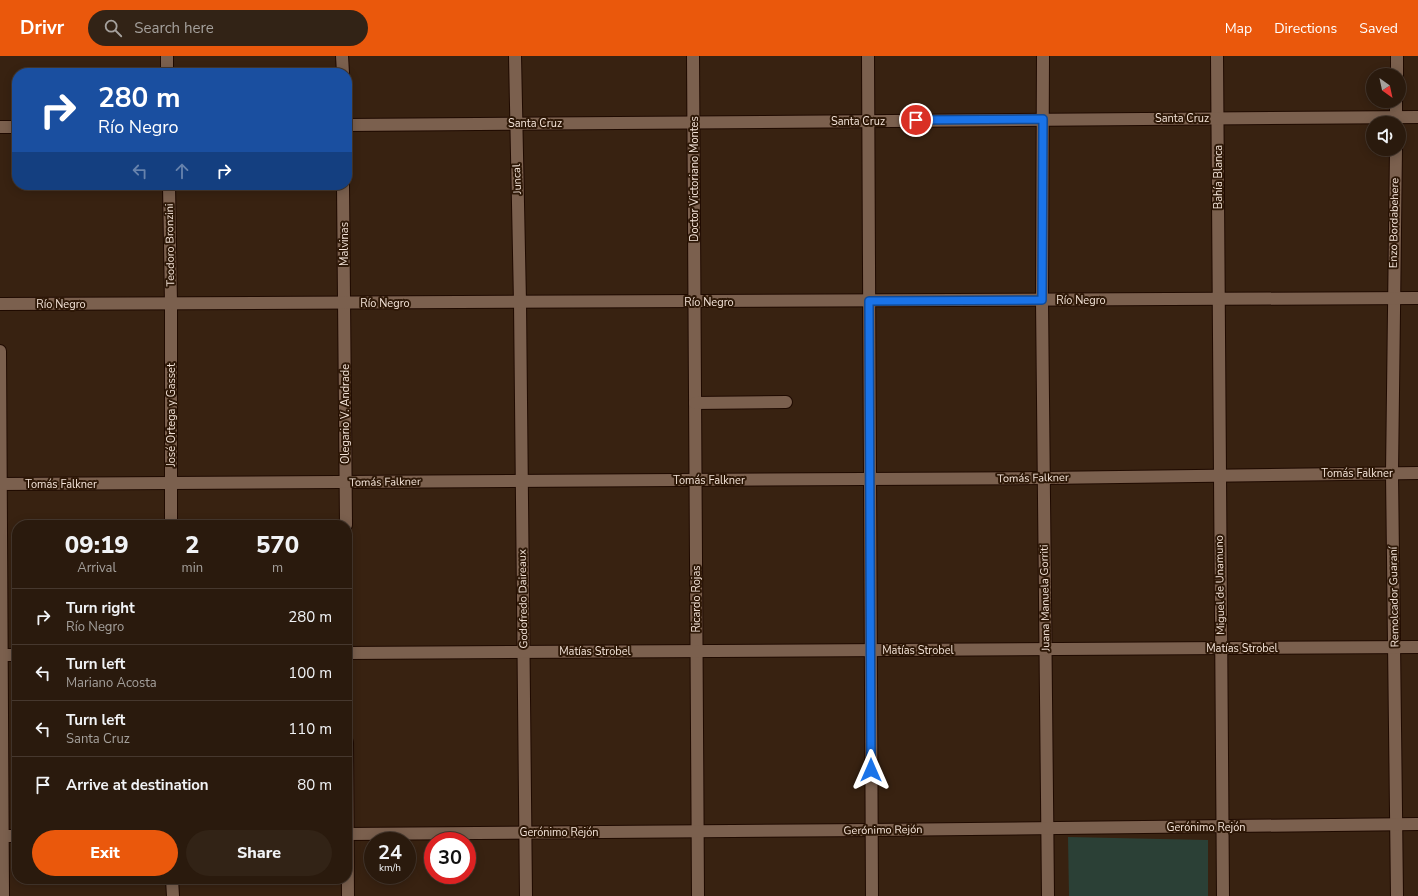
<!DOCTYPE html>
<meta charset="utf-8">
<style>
:root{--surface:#2a1a0d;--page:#322316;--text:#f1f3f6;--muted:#a5a19d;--line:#46382e;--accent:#ea580c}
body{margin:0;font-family:"Nunito Sans",sans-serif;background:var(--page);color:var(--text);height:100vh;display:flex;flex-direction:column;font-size:15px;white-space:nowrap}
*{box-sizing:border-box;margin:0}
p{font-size:13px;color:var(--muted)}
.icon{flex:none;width:22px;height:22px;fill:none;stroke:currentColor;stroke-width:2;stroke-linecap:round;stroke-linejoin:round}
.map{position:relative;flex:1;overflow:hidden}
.sheet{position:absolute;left:12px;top:464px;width:340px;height:364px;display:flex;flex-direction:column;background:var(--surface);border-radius:16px;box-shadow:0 2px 10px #0003,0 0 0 1px var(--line)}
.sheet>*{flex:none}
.top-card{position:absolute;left:12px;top:12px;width:340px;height:122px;border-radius:16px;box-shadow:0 2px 10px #0003,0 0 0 1px var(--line);background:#1a4fa0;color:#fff;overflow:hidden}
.needle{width:26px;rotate:147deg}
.controls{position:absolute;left:1366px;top:12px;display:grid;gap:8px}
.controls a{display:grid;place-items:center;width:40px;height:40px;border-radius:50%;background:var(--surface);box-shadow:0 2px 10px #0003,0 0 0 1px var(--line);font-size:20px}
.speed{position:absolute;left:364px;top:776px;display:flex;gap:8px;font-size:20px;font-weight:700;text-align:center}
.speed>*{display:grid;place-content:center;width:52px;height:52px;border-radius:50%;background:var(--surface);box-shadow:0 2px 10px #0003,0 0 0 1px var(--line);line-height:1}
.speed small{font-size:10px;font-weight:400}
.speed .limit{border:6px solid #d22;background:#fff;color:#111}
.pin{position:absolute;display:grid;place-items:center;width:34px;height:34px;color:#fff;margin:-17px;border:2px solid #fff;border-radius:50%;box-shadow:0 1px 4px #0007}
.me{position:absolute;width:44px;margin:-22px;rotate:0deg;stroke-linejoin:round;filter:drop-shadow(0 0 3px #0008)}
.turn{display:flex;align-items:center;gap:14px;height:84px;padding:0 20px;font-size:18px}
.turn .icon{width:52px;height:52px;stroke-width:2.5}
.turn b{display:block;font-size:28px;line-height:34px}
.lanes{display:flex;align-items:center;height:38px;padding:0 20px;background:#0003;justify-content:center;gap:20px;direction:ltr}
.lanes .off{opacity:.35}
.eta{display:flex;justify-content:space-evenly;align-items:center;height:68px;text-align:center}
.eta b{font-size:24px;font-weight:800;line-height:28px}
.action{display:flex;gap:8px;margin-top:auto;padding:8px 20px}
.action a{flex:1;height:46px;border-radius:24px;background:var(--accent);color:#fff;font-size:16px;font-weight:800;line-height:46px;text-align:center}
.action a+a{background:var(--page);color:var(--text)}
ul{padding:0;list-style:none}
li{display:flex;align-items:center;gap:12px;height:56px;padding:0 20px;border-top:1px solid var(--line)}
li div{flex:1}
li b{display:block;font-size:15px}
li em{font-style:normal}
header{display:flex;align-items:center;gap:24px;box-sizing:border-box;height:56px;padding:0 20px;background:var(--accent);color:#fff}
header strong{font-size:19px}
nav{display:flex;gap:22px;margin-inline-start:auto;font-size:14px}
.search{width:280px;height:36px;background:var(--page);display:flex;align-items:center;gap:10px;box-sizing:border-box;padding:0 14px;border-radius:22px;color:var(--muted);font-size:15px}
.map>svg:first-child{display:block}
.green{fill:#2b4036}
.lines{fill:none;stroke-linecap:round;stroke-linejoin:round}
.minor-casing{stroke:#1f0a00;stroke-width:14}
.minor{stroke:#7b604e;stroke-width:12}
.route-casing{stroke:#114b97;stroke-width:10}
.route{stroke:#1a73e8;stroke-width:7}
.labels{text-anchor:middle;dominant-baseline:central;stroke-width:4;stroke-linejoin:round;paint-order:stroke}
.street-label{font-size:11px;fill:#f4e4d9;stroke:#2e1807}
</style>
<header>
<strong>Drivr</strong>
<div class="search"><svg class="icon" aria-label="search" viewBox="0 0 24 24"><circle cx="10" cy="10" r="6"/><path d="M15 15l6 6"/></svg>Search here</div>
<nav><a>Map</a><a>Directions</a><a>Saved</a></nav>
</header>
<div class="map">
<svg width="1418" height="840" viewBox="0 0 1418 840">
<rect width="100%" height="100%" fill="#382211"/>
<polygon class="green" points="1068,781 1208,784 1208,840 1069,840"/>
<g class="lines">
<g class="minor-casing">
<g id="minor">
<polyline points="167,0 167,17"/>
<polyline points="342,0 343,17"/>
<polyline points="515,0 520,246 526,840"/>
<polyline points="693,0 698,840"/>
<polyline points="868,0 872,840"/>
<polyline points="1043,0 1042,244 1048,840"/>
<polyline points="1217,0 1223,840"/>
<polyline points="1397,19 1397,0"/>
<polyline points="1396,67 1396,45"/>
<polyline points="347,69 1418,61"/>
<polyline points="0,71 17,71"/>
<polyline points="1396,93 1392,417 1397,840"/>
<polyline points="169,129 171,248 171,469"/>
<polyline points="343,129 346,469"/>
<polyline points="0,248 1418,242"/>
<polyline points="0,295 3,840"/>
<polyline points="695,347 786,346"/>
<polyline points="0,428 1044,422 1418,417"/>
<polyline points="347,597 1418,591"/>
<polyline points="0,599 17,599"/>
<polyline points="347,686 348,840"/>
<polyline points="347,778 872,774 1418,768"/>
<polyline points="0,780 17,780"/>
<polyline points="172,823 173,840"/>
</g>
</g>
<use href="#minor" class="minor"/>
</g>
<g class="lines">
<g class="route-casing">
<polyline id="route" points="871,714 869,245 1042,244 1043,63 916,64"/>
</g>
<use href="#route" class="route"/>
</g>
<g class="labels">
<g class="street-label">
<text x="1182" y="62">Santa Cruz</text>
<text x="858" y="65">Santa Cruz</text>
<text x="535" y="67">Santa Cruz</text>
<text transform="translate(1218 121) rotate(-90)">Bahía Blanca</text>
<text transform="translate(517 123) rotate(-92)">Juncal</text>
<text transform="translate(694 123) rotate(-90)">Doctor Victoriano Montes</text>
<text transform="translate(1394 167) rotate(-89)">Enzo Bordabehere</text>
<text transform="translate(344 188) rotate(-90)">Malvinas</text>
<text transform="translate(170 189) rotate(-91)">Teodoro Bronzini</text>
<text x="1081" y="244">Río Negro</text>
<text x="709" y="246">Río Negro</text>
<text x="385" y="247">Río Negro</text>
<text x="61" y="248">Río Negro</text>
<text transform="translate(345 358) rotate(-90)">Olegario V. Andrade</text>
<text transform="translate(171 359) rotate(-90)">José Ortega y Gasset</text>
<text x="1357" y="417">Tomás Falkner</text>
<text transform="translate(1033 422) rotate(-1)">Tomás Falkner</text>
<text x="709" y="424">Tomás Falkner</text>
<text transform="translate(385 426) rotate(-1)">Tomás Falkner</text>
<text x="61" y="428">Tomás Falkner</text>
<text transform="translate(1220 529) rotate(-91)">Miguel de Unamuno</text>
<text transform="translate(1394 541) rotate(-91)">Remolcador Guaraní</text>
<text transform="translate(1045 542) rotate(-91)">Juana Manuela Gorriti</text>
<text transform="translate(523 543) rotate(-91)">Godofredo Daireaux</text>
<text transform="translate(696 543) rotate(-90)">Ricardo Rojas</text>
<text x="1242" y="592">Matías Strobel</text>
<text x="918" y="594">Matías Strobel</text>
<text x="595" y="595">Matías Strobel</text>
<text x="1206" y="771">Gerónimo Rejón</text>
<text transform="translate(883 774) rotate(-1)">Gerónimo Rejón</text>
<text x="559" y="776">Gerónimo Rejón</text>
</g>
</g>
</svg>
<div class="controls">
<a><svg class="needle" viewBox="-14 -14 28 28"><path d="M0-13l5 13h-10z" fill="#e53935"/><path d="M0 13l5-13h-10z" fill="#a5a19d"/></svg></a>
<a><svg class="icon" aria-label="sound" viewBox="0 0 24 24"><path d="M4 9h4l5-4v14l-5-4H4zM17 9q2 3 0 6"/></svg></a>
</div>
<div class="speed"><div>24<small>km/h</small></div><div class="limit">30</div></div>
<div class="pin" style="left:916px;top:64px;background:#d93025"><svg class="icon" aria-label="arrive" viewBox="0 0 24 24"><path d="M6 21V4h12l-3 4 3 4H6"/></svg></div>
<svg class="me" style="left:871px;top:714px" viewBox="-20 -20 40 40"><path d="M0-17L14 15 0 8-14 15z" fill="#1a73e8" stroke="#fff" stroke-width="4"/></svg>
<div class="top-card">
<div class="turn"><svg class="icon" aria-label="right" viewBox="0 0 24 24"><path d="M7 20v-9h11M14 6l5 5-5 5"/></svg><div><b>280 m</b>Río Negro</div></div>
<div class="lanes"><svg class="icon off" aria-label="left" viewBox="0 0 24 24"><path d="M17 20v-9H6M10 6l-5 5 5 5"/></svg><svg class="icon off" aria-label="ahead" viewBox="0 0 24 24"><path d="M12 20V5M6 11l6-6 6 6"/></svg><svg class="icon" aria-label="right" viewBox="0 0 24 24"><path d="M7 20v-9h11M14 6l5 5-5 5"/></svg></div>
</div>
<section class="sheet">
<div class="eta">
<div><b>09:19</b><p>Arrival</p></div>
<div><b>2</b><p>min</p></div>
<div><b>570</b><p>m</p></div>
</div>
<ul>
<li><svg class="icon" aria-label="right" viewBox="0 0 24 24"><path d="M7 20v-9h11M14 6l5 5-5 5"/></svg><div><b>Turn right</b><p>Río Negro</p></div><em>280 m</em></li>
<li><svg class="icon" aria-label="left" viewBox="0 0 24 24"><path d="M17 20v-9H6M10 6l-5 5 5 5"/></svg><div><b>Turn left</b><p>Mariano Acosta</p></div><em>100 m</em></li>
<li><svg class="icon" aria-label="left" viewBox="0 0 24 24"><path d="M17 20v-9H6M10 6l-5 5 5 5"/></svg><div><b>Turn left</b><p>Santa Cruz</p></div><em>110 m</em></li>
<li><svg class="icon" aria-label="arrive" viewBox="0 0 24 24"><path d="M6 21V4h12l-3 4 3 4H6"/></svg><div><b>Arrive at destination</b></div><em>80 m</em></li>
</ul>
<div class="action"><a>Exit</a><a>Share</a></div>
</section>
</div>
